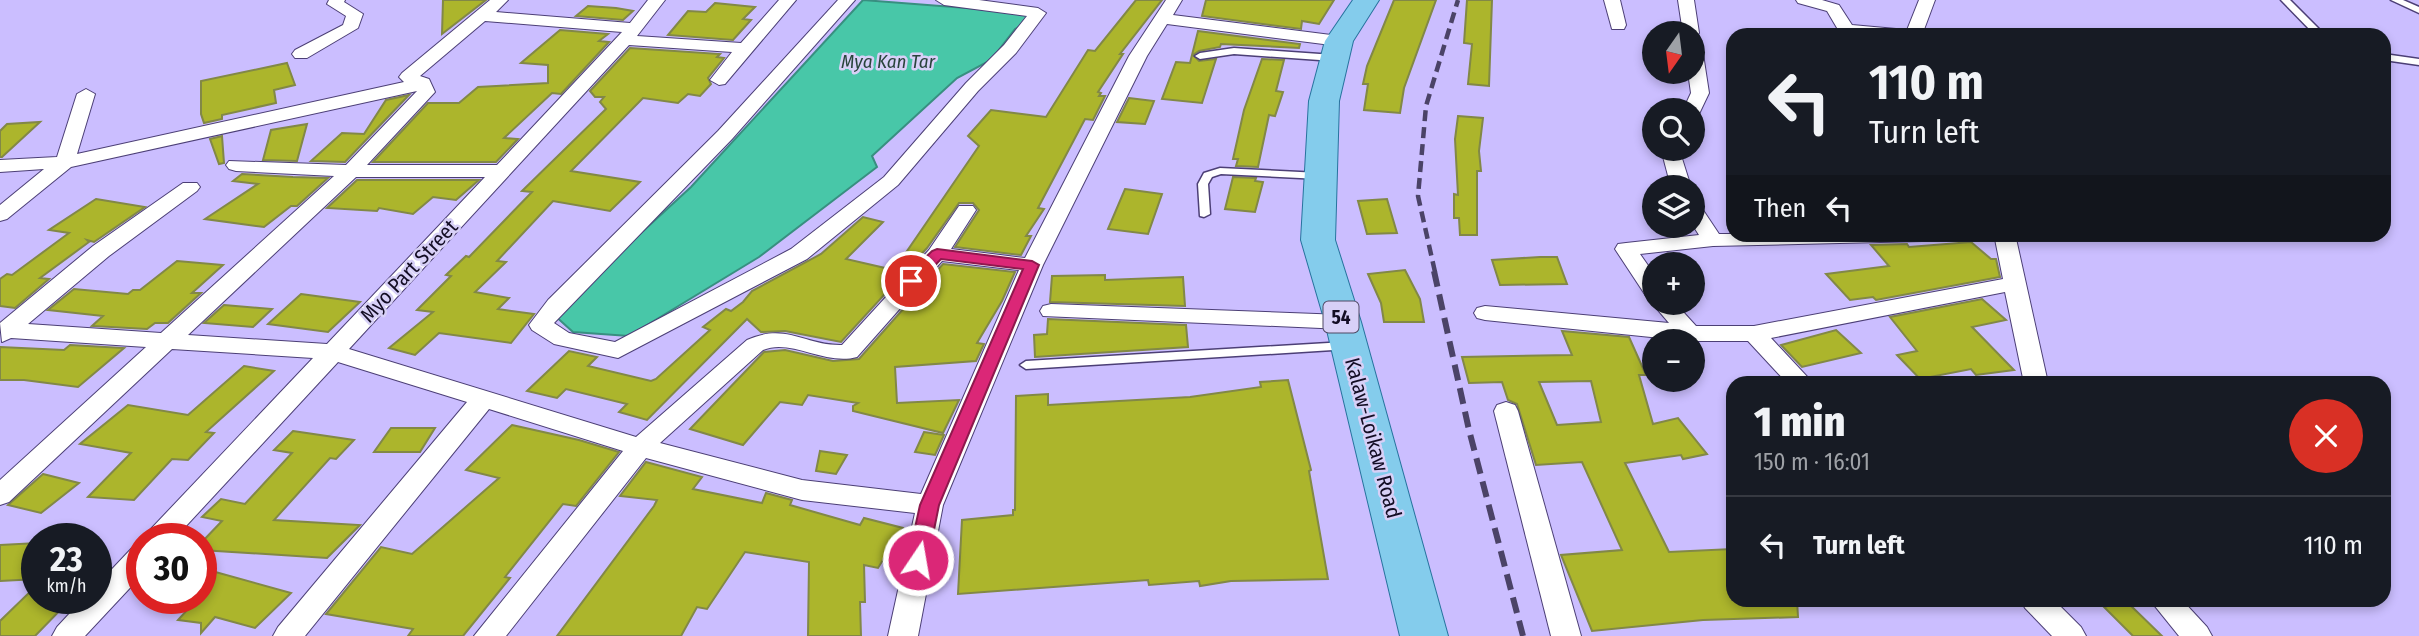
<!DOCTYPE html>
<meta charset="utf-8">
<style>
:root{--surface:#171b24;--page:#242831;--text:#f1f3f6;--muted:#9ea1a6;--line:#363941}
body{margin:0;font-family:"Fira Sans Condensed",sans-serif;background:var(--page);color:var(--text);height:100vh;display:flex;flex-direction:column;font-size:26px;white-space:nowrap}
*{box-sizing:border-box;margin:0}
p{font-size:23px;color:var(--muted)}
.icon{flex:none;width:38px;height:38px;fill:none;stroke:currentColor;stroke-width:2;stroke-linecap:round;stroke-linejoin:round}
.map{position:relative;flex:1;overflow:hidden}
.details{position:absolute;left:1726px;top:376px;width:665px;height:231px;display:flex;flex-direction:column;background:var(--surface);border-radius:21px;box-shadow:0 4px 10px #0003}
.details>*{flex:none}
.hud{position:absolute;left:1726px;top:28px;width:665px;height:214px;border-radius:21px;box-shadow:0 4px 10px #0003;background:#171b24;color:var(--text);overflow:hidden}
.needle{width:46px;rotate:194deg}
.tools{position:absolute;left:1642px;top:21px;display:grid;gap:14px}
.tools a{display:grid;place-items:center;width:63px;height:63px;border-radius:50%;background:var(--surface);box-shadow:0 4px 10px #0003;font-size:35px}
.speed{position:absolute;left:21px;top:523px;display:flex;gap:14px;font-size:35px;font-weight:700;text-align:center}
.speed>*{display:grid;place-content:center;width:91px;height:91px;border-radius:50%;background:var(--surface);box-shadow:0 4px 10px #0003;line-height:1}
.speed small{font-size:18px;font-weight:400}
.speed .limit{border:10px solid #d22;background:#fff;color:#111}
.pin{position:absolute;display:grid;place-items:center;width:60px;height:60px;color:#fff;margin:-30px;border:4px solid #fff;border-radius:50%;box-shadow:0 2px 7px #0007}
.me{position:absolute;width:77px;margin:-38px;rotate:12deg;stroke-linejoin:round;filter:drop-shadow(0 0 5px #0008)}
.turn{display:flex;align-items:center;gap:24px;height:147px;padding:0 28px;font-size:32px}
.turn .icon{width:91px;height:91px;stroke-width:2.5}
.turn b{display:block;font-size:49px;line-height:60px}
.then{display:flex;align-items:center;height:66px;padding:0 28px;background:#0003;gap:14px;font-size:26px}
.round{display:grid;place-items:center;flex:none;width:74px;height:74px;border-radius:37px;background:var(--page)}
.overview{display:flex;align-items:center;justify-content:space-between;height:119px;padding:0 28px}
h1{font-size:42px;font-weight:800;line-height:52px}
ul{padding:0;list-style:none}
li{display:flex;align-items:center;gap:21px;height:98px;padding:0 28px;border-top:2px solid var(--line)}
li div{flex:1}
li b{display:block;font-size:26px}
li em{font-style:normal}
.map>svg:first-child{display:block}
.water{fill:#48c7a8;stroke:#388f80;stroke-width:2}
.building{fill:#acb52c;stroke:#828846;stroke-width:2;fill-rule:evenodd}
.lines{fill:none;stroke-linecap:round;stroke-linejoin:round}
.lane-casing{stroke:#4c3f76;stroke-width:3}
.street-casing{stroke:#4c3f76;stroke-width:2}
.primary-casing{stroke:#27739e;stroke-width:2}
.lane{fill:#fff;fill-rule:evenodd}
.street{fill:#fff;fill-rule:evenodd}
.primary{fill:#84ccec;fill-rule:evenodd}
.rail-far1{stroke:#4b4367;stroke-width:4.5;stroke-dasharray:11 6;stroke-linecap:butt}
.rail{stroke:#4b4367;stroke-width:6;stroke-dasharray:16 8;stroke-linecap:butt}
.route{fill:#db2777;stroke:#8e194d;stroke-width:2}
.labels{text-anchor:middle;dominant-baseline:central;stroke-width:5;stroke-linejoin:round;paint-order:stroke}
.far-water-label{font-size:19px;font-style:italic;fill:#29443c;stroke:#d7d0f7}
.shield{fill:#d7d0f7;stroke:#4e4863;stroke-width:2}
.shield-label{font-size:19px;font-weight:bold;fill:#130d24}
.street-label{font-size:21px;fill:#130d24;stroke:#d7d0f7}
</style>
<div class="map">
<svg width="2419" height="636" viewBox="0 0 2419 636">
<rect width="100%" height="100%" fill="#cbbeff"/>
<polygon class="water" points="863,0 1030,13 1031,20 1015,29 991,60 957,78 872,156 877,167 759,257 629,336 573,332 553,314 691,187"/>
<g class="building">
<polygon points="443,0 486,0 442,34"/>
<polygon points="1136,0 1162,0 1120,54 1123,54 1098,92 1101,93 1099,96 1105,96 1093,120 1085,119 1038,208 1044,209 1026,236 1031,236 1021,255 955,247 979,210 973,203 959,203 927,248 841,342 785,331 761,332 747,319 647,420 619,412 627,404 566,389 557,398 527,391 569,351 597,357 588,366 651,381 656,379 710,330 703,327 726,309 731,311 743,302 752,291 821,254 863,217 883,222 846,259 894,270 979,146 968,136 991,110 1046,117 1088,50 1095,51"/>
<polygon points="1206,0 1334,0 1319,24 1302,21 1301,29 1202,16"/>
<polygon points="1394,0 1436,0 1404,88 1400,113 1364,110 1368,84 1363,84 1367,66"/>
<polygon points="1467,0 1492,0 1489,86 1468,84 1472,44 1464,43"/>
<polygon points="715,3 755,7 743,19 751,20 733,40 668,35 688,11 706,12"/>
<polygon points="588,6 616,8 633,11 623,20 576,16"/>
<polygon points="560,30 608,34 599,41 609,42 561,94 552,93 504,138 518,139 496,162 373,162 428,103 459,103 478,87 548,83 548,65 521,63"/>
<polygon points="1198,31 1300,44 1299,48 1221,44 1220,47 1199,51 1193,55 1199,61 1216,59 1202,103 1162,99 1176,62 1190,63"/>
<polygon points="630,48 720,54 717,57 724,58 708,78 711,84 700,96 688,94 678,103 643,98 571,171 640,182 610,211 553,201 497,261 506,262 475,292 509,298 498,309 534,314 511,343 439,333 415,355 389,348 433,312 417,310 451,276 446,275 466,256 469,257 532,192 522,191 606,109 600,102 604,97 595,97 590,91"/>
<polygon points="1262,59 1284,60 1276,91 1283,92 1275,116 1269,115 1258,167 1236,166 1238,159 1233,159 1244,110"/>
<polygon points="287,63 295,85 274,90 276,103 222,115 222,119 204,123 201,114 201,81"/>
<polygon points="409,95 345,162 311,161 342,133 364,134 386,100"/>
<polygon points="1129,98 1154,101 1145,124 1117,122"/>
<polygon points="1458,116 1483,118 1479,151 1481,171 1477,171 1477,235 1460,235 1459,218 1454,218 1454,194 1458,195 1455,139"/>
<polygon points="40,122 2,157 0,157 0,131 7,124"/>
<polygon points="307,124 297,161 263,160 271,130"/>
<polygon points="222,136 224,163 219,164 210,139"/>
<polygon points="242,174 293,177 328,178 297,206 291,206 264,227 205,219 258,184 233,181"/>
<polygon points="1233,177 1256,178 1255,181 1263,182 1255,212 1225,209"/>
<polygon points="357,180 479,180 456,200 433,197 413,214 379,208 377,211 327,208"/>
<polygon points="1125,189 1162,194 1148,234 1108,229"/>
<polygon points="96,199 145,207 94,242 87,240 89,242 40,278 49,279 15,308 0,306 0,279 7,274 12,275 69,233 49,230"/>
<polygon points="1387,199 1397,233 1367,234 1358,201"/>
<polygon points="1971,242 1991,259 1996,259 2000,277 1876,300 1873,297 1850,300 1826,274 1889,266 1871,245 1907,244 1909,247"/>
<polygon points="1540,257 1557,257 1567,284 1500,285 1492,260"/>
<polygon points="177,261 223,265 192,293 201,293 168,323 155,323 147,329 92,326 103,316 48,310 74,289 128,294 133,290 140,290"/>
<polygon points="943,264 1015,272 1002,301 977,343 984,344 976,361 895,367 897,403 959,400 943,433 853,411 853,406 858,403 808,395 802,405 780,402 743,445 690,429 764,352 785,350 833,361 859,359"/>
<polygon points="1405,270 1420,299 1424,322 1384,322 1381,303 1368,274"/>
<polygon points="1105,275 1105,280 1183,277 1185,306 1050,302 1052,276"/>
<polygon points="301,294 360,302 328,332 268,324"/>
<polygon points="1982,299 2006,320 1972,327 2014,370 1976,375 1971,369 1920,379 1897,355 1917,351 1890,317"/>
<polygon points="224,305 272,309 253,327 204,323"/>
<polygon points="1048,319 1186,325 1188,347 1035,357 1034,335 1047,334"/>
<polygon points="1836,330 1861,353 1802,367 1781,345"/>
<path d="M1562 331 1629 337 1646 375H1639L1653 424 1678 418 1707 454 1683 459 1681 455 1625 463 1669 552 1732 549V600H1797L1798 617 1703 620 1592 631 1561 555 1622 550 1582 462 1536 465 1517 404 1508 400 1502 382 1469 383 1462 357 1572 355ZM1591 381 1601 422 1557 425 1539 382Z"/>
<polygon points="70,345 124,348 78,387 24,380 0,380 0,347 64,350"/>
<polygon points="244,366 274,371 206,432 214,433 188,460 172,459 134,500 88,497 131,453 80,444 128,405 188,415"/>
<polygon points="1288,380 1311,470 1309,471 1328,579 1231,581 1200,586 1199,581 1149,585 1148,580 958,594 962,520 1013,515 1013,510 1015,510 1016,396 1048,394 1048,405 1190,397 1261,387 1260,382"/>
<polygon points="512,425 579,440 619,452 576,506 563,504 505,577 510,578 463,636 408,636 413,629 326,614 381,547 412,554 499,478 466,470"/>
<polygon points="391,428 435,428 420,452 374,452"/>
<polygon points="293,431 354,440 336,459 330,458 274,520 360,525 327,558 201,550 201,543 222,521 202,517 221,499 245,504 292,453 274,450"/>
<polygon points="924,432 944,435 935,455 915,452"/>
<polygon points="820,451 847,455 836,474 816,471"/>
<polygon points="646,462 702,477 693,489 762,503 766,493 792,500 790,505 860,525 864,518 903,528 878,568 864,565 865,602 860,602 861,636 808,636 809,562 745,552 707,609 697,607 681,636 557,636 654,506 657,500 620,496"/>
<polygon points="43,474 79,483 41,513 8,505"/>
<polygon points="37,543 37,579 0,581 0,545"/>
<polygon points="201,568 291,593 255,628 215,617 201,633 201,623 178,620 198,598 201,598"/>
<polygon points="37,585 37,598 72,598 35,636 0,636 0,621"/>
<polygon points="2126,601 2162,636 2133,636 2104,607"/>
</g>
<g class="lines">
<g class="lane-casing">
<g id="lane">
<polygon points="2281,0 2290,0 2325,35 2315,35"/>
<polygon points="2391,0 2403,0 2419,7 2419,13"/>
<polygon points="1234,48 1334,55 1339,58 1334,61 1234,54 1200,59 1195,56 1200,53"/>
<polygon points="2384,54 2419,59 2419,65 2384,60"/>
<polygon points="1220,168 1320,173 1325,176 1320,179 1221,174 1212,177 1208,184 1210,214 1204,217 1200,216 1198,184 1204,173"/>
<polygon points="1345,342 1349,343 1351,346 1349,349 1026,369 1020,365 1026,361"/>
</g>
</g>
<g class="street-casing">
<g id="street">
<polygon points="329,0 345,0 344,2 363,14 358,28 307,58 295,58 292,54 295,50 343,25 346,16 327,4"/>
<path d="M490 0H508L496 12 630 23 648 0H665L637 36 741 43 779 0H796L725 84 719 85 710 80 732 52 629 45 349 349 636 437 747 340C786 322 805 346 842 345L929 250 959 206H973L976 210 951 249 1025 258 1129 56 1166 0H1182L1173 15 1339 36 1348 41 1339 46 1167 24 1147 56 1043 265 943 505 918 636H888L915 513 802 500 646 458 506 636H474L623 451 489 409 305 636H273L278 627 467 402 338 362 174 539H144L148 532 313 358 172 349 9 502 0 505V480L146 347 11 338 2 342 0 323 93 246 183 183H197L200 187 197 191 109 256 28 324 161 333 334 176 236 171 229 169 226 165 229 161 346 165 417 91 71 167 7 219 0 221V205L44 169 0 172V160L57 157 77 94 86 89 95 94 77 154 404 82 399 77 402 73ZM485 21 622 32 497 165H367L435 92 429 79 420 76ZM356 177H485L327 344 188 335ZM942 261 1019 270 921 494 802 480 660 443 763 350C791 338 825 366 857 357Z"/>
<polygon points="838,0 855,0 732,139 554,323 569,333 615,342 791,249 884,177 966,83 1004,45 1027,16 944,5 936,0 979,0 1038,8 1046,13 1016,53 978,91 898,185 807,259 618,358 554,344 532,330 529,325 548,300 718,131"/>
<polygon points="1604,0 1620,0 1626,25 1624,29 1612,29"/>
<polygon points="1678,0 1694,0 1699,33 1696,37 1701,41 1709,93 1699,114 1692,115 1692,110 1683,110 1691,93 1688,72 1692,72 1692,33 1683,33"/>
<polygon points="1796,0 1822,0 1839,5 1852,25 1907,30 1919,0 1935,0 1922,35 1840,33 1827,11 1798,3"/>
<polygon points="1661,149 1679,149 1691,187 1671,187"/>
<polygon points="1692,202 1699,204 1719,234 1973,234 1963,240 1713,246 1640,254 1654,274 1654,298 1646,296 1615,249 1618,244 1626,243 1699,235 1692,224"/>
<polygon points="1994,234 2015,234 2048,383 2024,383 2005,292 1771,338 1813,383 1787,383 1748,341 1690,341 1485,320 1477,318 1474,313 1477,308 1485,306 1669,323 1652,303 1654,300 1654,303 1675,303 1696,326 1754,326 2003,279"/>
<polygon points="1051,304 1343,315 1351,317 1354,322 1351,327 1343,329 1043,316 1040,311 1043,306"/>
<polygon points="1506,402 1515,405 1518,411 1581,636 1551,636 1494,411 1497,405"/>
<polygon points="142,545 142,575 85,636 52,636 57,627 84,598 96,598 96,586 132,548"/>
<polygon points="2021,600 2054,600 2081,627 2086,636 2052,636 2025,608"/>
<polygon points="2150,600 2182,600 2207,627 2212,636 2179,636"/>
</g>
</g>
<g class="primary-casing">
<polygon id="primary" points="1353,0 1379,0 1353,41 1339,101 1335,240 1361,322 1448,636 1400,636 1325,322 1301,240 1309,101 1325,41"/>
</g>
<use href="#lane" class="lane"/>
<use href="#street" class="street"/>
<use href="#primary" class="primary"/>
<polyline class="rail-far1" points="1435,272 1418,196 1426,106 1458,0"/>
<polyline class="rail" points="1434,271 1469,430 1523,636"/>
</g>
<polygon class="route" points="937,249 1032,261 1039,265 939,505 928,560 925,565 918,568 911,565 908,560 920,505 1023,269 941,259 916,285 905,285 903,281 905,278 932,251"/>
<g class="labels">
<g class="far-water-label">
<text x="888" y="61">Mya Kan Tar</text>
</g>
<rect class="shield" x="1323.5" y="301.5" width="35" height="31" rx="5"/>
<g class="shield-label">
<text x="1341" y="317">54</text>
</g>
<g class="street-label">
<text transform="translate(409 271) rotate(-47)">Myo Part Street</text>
<text transform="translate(1373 438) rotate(75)">Kalaw-Loikaw Road</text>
</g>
</g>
</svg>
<div class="tools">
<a><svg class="needle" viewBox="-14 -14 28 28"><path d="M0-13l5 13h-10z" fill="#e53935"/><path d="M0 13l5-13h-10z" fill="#9ea1a6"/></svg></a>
<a><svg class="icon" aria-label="search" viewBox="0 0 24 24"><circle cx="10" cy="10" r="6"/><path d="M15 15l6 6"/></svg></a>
<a><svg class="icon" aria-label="layers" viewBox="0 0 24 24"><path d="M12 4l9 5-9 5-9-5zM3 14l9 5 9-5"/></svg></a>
<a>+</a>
<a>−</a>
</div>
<div class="speed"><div>23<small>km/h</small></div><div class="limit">30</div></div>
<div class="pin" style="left:911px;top:281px;background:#d93025"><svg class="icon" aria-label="arrive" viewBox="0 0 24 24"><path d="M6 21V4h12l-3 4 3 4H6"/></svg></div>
<svg class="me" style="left:918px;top:560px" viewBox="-20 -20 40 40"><circle r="17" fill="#db2777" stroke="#fff" stroke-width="3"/><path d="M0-11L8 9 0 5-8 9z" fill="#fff"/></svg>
<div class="hud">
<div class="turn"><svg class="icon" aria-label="left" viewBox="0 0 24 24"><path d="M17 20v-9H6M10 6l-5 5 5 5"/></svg><div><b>110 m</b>Turn left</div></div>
<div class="then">Then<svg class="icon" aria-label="left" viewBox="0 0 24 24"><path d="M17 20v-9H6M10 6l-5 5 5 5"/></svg></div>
</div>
<section class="details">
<div class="overview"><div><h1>1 min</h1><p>150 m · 16:01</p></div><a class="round" style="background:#d93025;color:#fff"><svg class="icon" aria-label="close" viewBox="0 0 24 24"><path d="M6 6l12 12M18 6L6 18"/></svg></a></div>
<ul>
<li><svg class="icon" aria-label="left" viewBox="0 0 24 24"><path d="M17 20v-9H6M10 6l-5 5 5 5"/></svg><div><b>Turn left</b></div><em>110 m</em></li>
</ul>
</section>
</div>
